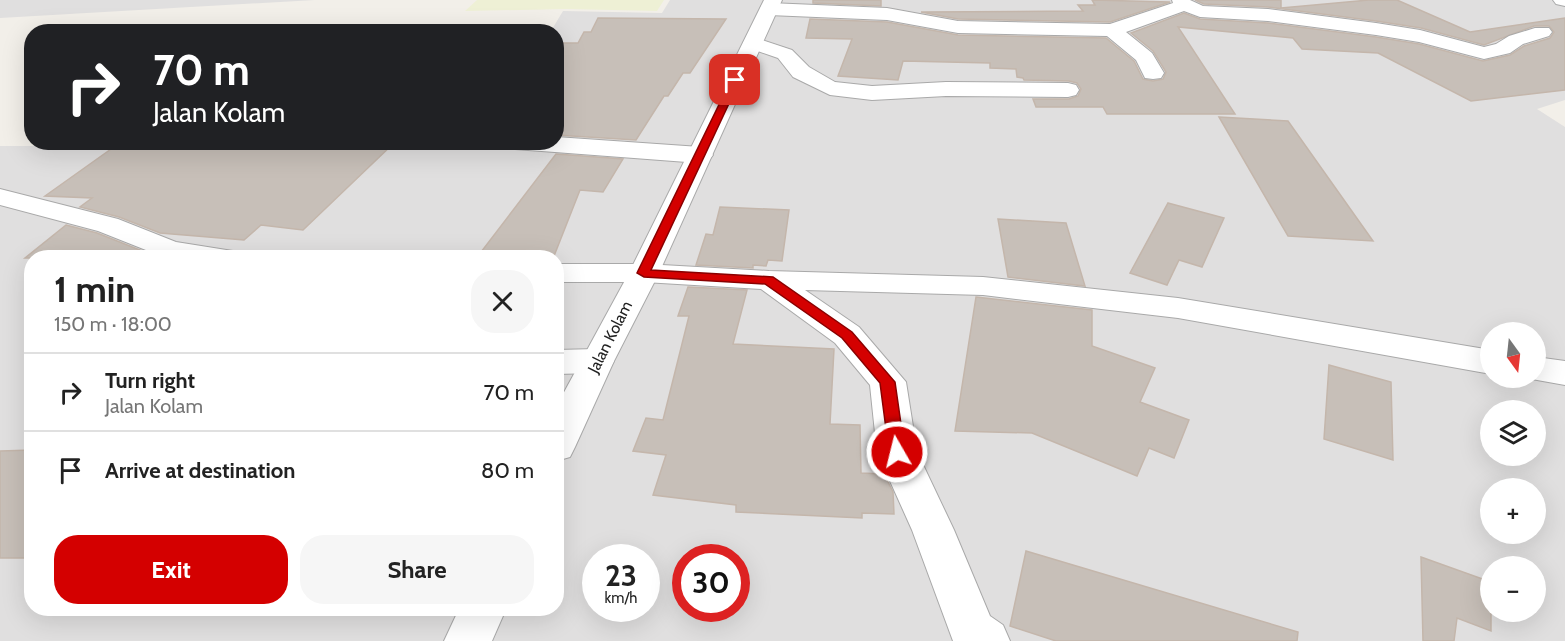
<!DOCTYPE html>
<meta charset="utf-8">
<style>
:root{--surface:#fff;--page:#f6f6f6;--text:#222;--muted:#767676;--line:#e0e0e0;--accent:#d40000}
body{margin:0;font-family:Cabin,sans-serif;background:var(--page);color:var(--text);height:100vh;display:flex;flex-direction:column;font-size:22px;white-space:nowrap}
*{box-sizing:border-box;margin:0}
p{font-size:20px;color:var(--muted)}
.icon{flex:none;width:33px;height:33px;fill:none;stroke:currentColor;stroke-width:2;stroke-linecap:round;stroke-linejoin:round}
.map{position:relative;flex:1;overflow:hidden}
.details{position:absolute;left:24px;top:250px;width:540px;height:366px;display:flex;flex-direction:column;background:var(--surface);border-radius:24px;box-shadow:0 6px 24px #0002}
.details>*{flex:none}
.hud{position:absolute;left:24px;top:24px;width:540px;height:126px;border-radius:24px;box-shadow:0 6px 24px #0002;background:#202124;color:#fff;overflow:hidden}
.needle{width:39px;rotate:165deg}
.buttons{position:absolute;left:1480px;top:322px;display:grid;gap:12px}
.buttons a{display:grid;place-items:center;width:66px;height:66px;border-radius:50%;background:var(--surface);box-shadow:0 6px 24px #0002;font-size:30px}
.speed{position:absolute;left:582px;top:544px;display:flex;gap:12px;font-size:30px;font-weight:700;text-align:center}
.speed>*{display:grid;place-content:center;width:78px;height:78px;border-radius:50%;background:var(--surface);box-shadow:0 6px 24px #0002;line-height:1}
.speed small{font-size:15px;font-weight:400}
.speed .limit{border:9px solid #d22;background:#fff;color:#111}
.pin{position:absolute;display:grid;place-items:center;width:51px;height:51px;color:#fff;margin:-26px;border-radius:12px;box-shadow:0 3px 9px #0006}
.me{position:absolute;width:66px;margin:-33px;rotate:352deg;stroke-linejoin:round;filter:drop-shadow(0 0 4px #0008)}
.turn{display:flex;align-items:center;gap:21px;height:126px;padding:0 30px;font-size:27px}
.turn .icon{width:78px;height:78px;stroke-width:2.5}
.turn b{display:block;font-size:42px;line-height:51px}
.round{display:grid;place-items:center;flex:none;width:63px;height:63px;border-radius:24px;background:var(--page)}
.summary{display:flex;align-items:center;justify-content:space-between;height:102px;padding:0 30px}
h1{font-size:36px;font-weight:700;line-height:45px}
.cta{display:flex;gap:12px;margin-top:auto;padding:12px 30px}
.cta a{flex:1;height:69px;border-radius:24px;background:var(--accent);color:#fff;font-size:24px;font-weight:700;line-height:69px;text-align:center}
.cta a+a{background:var(--page);color:var(--text)}
ul{padding:0;list-style:none}
li{display:flex;align-items:center;gap:18px;height:78px;padding:0 30px;border-top:2px solid var(--line)}
li div{flex:1}
li b{display:block;font-size:22px}
li em{font-style:normal}
.map>svg:first-child{display:block}
.residential{fill:#e0dfdf;fill-rule:evenodd}
.farmland{fill:#eef0d5}
.building{fill:#c7bfb8;stroke:#c4b6ab;stroke-width:1.5}
.lines{fill:none;stroke-linecap:round;stroke-linejoin:round}
.minor-casing{stroke:#a9a9a9;stroke-width:2}
.tertiary-casing{stroke:#a9a9a9;stroke-width:2}
.minor{fill:#fff;fill-rule:evenodd}
.tertiary{fill:#fff;fill-rule:evenodd}
.route{fill:#d40000;stroke:#8a0000;stroke-width:1.5}
.labels{text-anchor:middle;dominant-baseline:central;stroke-width:6;stroke-linejoin:round;paint-order:stroke}
.street-label{font-size:16px;fill:#222;stroke:#fff}
</style>
<div class="map">
<svg width="1565" height="641" viewBox="0 0 1565 641">
<rect width="100%" height="100%" fill="#f2efe9"/>
<g class="residential">
<polygon points="0,0 315,0 0,18"/>
<path d="M670 0H1565V100L1537 109 1565 127V641H0V146H41L57 142H556V32L551 31 563 11 662 13ZM32 258H556V609H32ZM1491 333H1536V378H1491ZM1491 411H1536V456H1491ZM1491 489H1536V534H1491ZM596 558H646V609H596ZM686 558H736V609H686ZM1491 567H1536V612H1491Z"/>
</g>
<polygon class="farmland" points="477,0 664,0 657,11 567,9 465,11"/>
<g class="building">
<polygon points="813,0 881,0 881,6 813,3"/>
<polygon points="1092,0 1170,2 1110,22 958,19 921,12 1083,11 1078,5 1095,5"/>
<polygon points="1195,0 1281,0 1281,8 1369,0 1397,0 1470,32 1565,18 1565,90 1471,101 1378,53 1302,49 1293,38 1178,27 1235,114 1107,114 1103,107 1036,107 1033,99 1069,99 1078,96 1081,89 1077,83 1069,81 1024,80 1023,78 1017,77 1016,69 990,68 990,63 903,61 898,80 838,76 852,39 806,38 810,19 887,22 958,35 1106,38 1134,61 1143,79 1153,81 1163,79 1166,72 1153,51 1131,33 1184,13 1200,19 1268,23 1376,37 1419,44 1483,61 1510,55 1524,46 1550,38 1554,32 1549,26 1534,26 1484,45 1421,28 1376,21 1268,7 1204,4"/>
<polygon points="598,18 726,19 690,73 683,73 668,96 664,96 636,140 556,135 556,43 578,43 584,32 591,32"/>
<polygon points="1219,117 1288,121 1373,241 1288,236"/>
<polygon points="121,142 395,142 303,230 261,225 244,240 160,233 119,217 80,207 92,198 45,196"/>
<polygon points="556,154 623,159 603,192 580,190 554,256 478,256"/>
<polygon points="1168,203 1224,218 1202,267 1179,260 1167,285 1130,273"/>
<polygon points="720,207 789,210 782,261 768,260 766,266 753,265 753,268 696,265 706,234 713,235"/>
<polygon points="998,219 1066,223 1085,286 1008,277"/>
<polygon points="66,225 97,233 160,258 25,258"/>
<polygon points="688,287 747,290 733,344 834,349 830,424 860,425 861,473 884,474 893,492 894,514 862,513 862,518 736,512 736,505 653,495 666,455 633,451 646,418 663,420 689,316 678,316"/>
<polygon points="976,297 1092,310 1092,346 1155,368 1140,402 1189,420 1174,458 1149,448 1137,476 1032,433 955,431"/>
<polygon points="1329,365 1391,382 1393,460 1324,439"/>
<polygon points="32,450 32,558 0,558 0,451"/>
<polygon points="1026,551 1298,632 1297,641 1056,641 1010,626"/>
<polygon points="1421,557 1491,582 1491,631 1457,618 1454,641 1423,641"/>
</g>
<g class="lines">
<g class="minor-casing">
<g id="minor">
<polygon points="1172,0 1190,0 1203,6 1268,9 1376,23 1420,30 1484,47 1496,44 1509,36 1535,28 1549,28 1552,32 1549,36 1523,44 1510,53 1484,59 1419,42 1376,35 1268,21 1200,17 1184,11 1126,32 1152,53 1164,73 1161,78 1153,79 1145,78 1136,60 1107,36 958,33 887,20 769,15 762,13 760,9 762,5 769,3 887,8 958,21 1110,24 1173,3"/>
<polygon points="1553,0 1565,0 1565,6 1556,4"/>
<polygon points="753,37 792,50 809,67 835,82 872,86 946,82 1068,83 1076,85 1079,90 1076,95 1068,97 946,96 872,100 830,95 793,77 778,58 746,47 743,43 746,39"/>
<polygon points="556,137 700,147 709,150 713,155 709,160 700,163 515,149 506,147 503,142 556,142"/>
<polygon points="0,189 118,219 176,242 239,252 243,258 166,258 98,231 0,205"/>
<polygon points="556,264 644,264 769,271 983,277 1178,298 1491,350 1491,374 1178,318 983,295 805,290 859,327 906,382 917,452 954,530 990,616 1003,625 1010,641 953,641 912,530 877,452 870,385 835,343 761,289 644,282 556,282"/>
<polygon points="597,349 609,353 614,361 609,369 597,373 556,374 556,350"/>
<polygon points="1536,357 1565,361 1565,385 1526,378 1536,378"/>
</g>
</g>
<g class="tertiary-casing">
<g id="tertiary">
<polygon points="764,0 782,0 659,273 614,361 575,447 570,457 556,461 556,407 629,273"/>
<polygon points="459,609 506,609 492,641 444,641"/>
</g>
</g>
<use href="#minor" class="minor"/>
<use href="#tertiary" class="tertiary"/>
</g>
<polygon class="route" points="732,78 740,80 651,270 773,277 852,332 895,382 905,452 903,456 891,456 889,452 880,383 842,338 765,284 644,277 637,273"/>
<g class="labels">
<g class="street-label">
<text transform="translate(610 337) rotate(-63)">Jalan Kolam</text>
</g>
</g>
</svg>
<div class="buttons">
<a><svg class="needle" viewBox="-14 -14 28 28"><path d="M0-13l5 13h-10z" fill="#e53935"/><path d="M0 13l5-13h-10z" fill="#767676"/></svg></a>
<a><svg class="icon" aria-label="layers" viewBox="0 0 24 24"><path d="M12 4l9 5-9 5-9-5zM3 14l9 5 9-5"/></svg></a>
<a>+</a>
<a>−</a>
</div>
<div class="speed"><div>23<small>km/h</small></div><div class="limit">30</div></div>
<div class="pin" style="left:735px;top:80px;background:#d93025"><svg class="icon" aria-label="arrive" viewBox="0 0 24 24"><path d="M6 21V4h12l-3 4 3 4H6"/></svg></div>
<svg class="me" style="left:897px;top:452px" viewBox="-20 -20 40 40"><circle r="17" fill="#d40000" stroke="#fff" stroke-width="3"/><path d="M0-11L8 9 0 5-8 9z" fill="#fff"/></svg>
<div class="hud">
<div class="turn"><svg class="icon" aria-label="right" viewBox="0 0 24 24"><path d="M7 20v-9h11M14 6l5 5-5 5"/></svg><div><b>70 m</b>Jalan Kolam</div></div>
</div>
<section class="details">
<div class="summary"><div><h1>1 min</h1><p>150 m · 18:00</p></div><a class="round"><svg class="icon" aria-label="close" viewBox="0 0 24 24"><path d="M6 6l12 12M18 6L6 18"/></svg></a></div>
<ul>
<li><svg class="icon" aria-label="right" viewBox="0 0 24 24"><path d="M7 20v-9h11M14 6l5 5-5 5"/></svg><div><b>Turn right</b><p>Jalan Kolam</p></div><em>70 m</em></li>
<li><svg class="icon" aria-label="arrive" viewBox="0 0 24 24"><path d="M6 21V4h12l-3 4 3 4H6"/></svg><div><b>Arrive at destination</b></div><em>80 m</em></li>
</ul>
<div class="cta"><a>Exit</a><a>Share</a></div>
</section>
</div>
